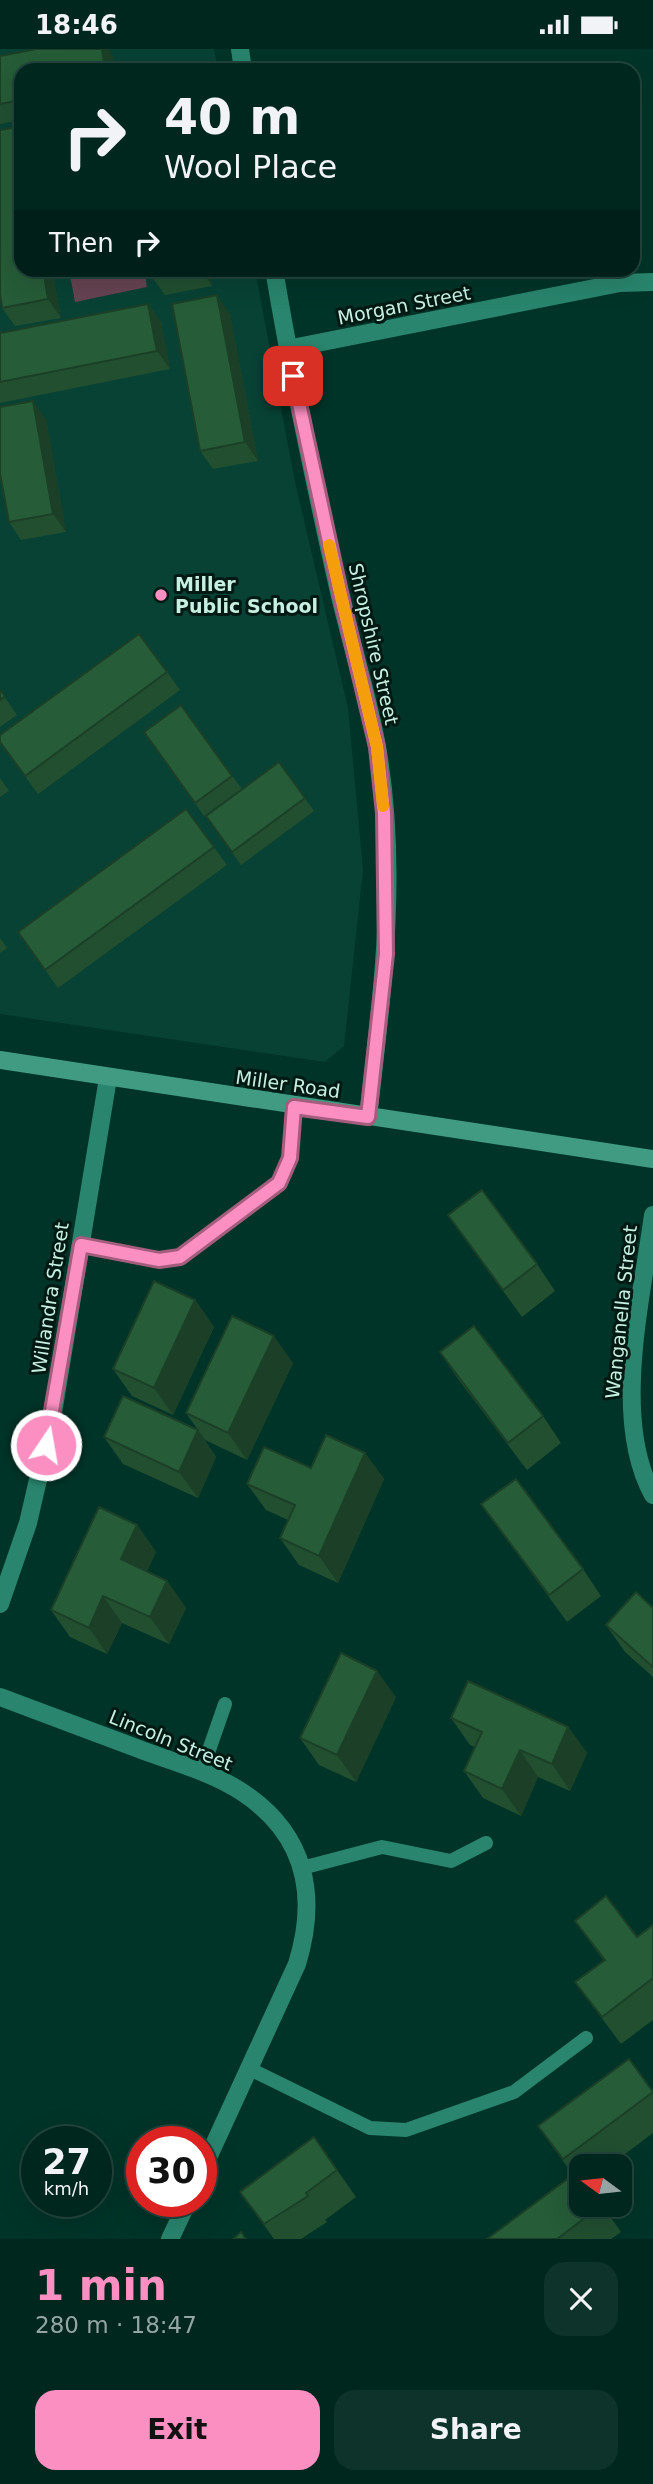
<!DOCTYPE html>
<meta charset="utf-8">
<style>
:root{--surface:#00271e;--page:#0e332b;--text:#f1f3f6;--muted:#95a5a4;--line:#22443c;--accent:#fc8fc1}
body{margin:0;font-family:"DejaVu Sans",sans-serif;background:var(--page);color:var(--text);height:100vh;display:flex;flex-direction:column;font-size:26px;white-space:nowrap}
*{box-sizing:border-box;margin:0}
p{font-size:23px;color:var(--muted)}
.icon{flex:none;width:38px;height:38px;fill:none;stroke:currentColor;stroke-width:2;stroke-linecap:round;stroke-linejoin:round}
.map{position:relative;height:2190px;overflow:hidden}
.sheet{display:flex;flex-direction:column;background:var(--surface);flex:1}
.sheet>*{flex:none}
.banner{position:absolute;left:14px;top:14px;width:626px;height:214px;border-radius:21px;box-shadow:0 7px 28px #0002,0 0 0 2px var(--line);background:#00271e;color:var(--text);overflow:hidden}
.needle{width:46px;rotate:285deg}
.fabs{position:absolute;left:569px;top:2105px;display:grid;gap:14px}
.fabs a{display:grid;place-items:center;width:63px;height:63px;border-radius:14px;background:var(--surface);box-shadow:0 7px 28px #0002,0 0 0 2px var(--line);font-size:35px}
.speed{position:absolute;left:21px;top:2077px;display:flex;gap:14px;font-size:35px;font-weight:700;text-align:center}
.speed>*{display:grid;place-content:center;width:91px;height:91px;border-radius:50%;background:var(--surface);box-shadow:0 7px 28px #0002,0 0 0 2px var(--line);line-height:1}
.speed small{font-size:18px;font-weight:400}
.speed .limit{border:10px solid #d22;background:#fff;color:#111}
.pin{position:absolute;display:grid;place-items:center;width:60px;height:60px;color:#fff;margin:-30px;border-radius:14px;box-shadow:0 4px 10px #0006}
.me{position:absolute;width:77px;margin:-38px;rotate:12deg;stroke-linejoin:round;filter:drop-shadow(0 0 5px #0008)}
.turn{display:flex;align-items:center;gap:24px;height:147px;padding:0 35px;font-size:32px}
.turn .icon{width:91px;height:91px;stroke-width:2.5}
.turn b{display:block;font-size:49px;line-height:60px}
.then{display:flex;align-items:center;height:66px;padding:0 35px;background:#0003;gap:14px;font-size:26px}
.round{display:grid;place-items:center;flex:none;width:74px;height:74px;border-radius:21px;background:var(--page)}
.summary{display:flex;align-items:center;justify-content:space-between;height:119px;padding:0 35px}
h1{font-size:42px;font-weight:600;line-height:52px;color:var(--accent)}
.action{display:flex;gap:14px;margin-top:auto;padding:14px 35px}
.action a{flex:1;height:80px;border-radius:21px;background:var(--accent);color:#111;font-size:28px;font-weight:600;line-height:80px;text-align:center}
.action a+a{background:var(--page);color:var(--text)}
.status{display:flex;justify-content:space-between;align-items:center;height:49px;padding:0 35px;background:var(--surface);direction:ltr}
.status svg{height:19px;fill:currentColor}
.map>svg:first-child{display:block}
.built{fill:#084235}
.garden{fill:#664352}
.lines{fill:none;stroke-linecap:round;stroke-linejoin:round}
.lane{stroke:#29856d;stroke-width:14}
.street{stroke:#29856d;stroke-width:18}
.secondary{stroke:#409b82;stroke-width:18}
.wall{fill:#214f30}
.shaded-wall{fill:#1b4027}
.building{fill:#265c38;stroke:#1b4027;stroke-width:2}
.route-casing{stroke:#a45d7d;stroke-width:18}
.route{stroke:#fc8fc1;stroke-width:12}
.slow{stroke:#f59e0b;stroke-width:12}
.poi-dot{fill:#fc8fc1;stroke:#001912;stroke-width:2.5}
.labels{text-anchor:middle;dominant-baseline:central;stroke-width:6;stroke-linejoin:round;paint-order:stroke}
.street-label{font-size:19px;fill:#c7f0e2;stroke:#001912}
.poi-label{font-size:19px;font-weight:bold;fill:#c7f0e2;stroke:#001912;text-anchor:start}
</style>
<div class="status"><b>18:46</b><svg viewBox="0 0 49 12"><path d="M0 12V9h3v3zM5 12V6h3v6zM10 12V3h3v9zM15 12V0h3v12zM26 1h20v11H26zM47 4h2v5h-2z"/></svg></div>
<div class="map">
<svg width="653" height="2190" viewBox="0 0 653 2190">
<rect width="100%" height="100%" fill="#003428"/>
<polygon class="built" points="0,0 214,0 218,21 21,21 21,220 255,221 295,433 348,659 363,821 344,997 325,1013 0,965"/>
<polygon class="garden" points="69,221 144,221 147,238 75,253"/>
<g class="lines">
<g class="lane">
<polyline points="81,1196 159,1211 180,1208 279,1134 291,1109 294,1058"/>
<polyline points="201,1724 225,1655"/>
<polyline points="302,1819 382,1798 451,1812 486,1794"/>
<polyline points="250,2020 370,2079 406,2081 514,2043 586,1989"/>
</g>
<g class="street">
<polyline points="240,0 243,21"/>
<path d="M274 220C292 329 315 436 339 543 351 595 368 646 377 698 399 821 382 946 368 1068"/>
<polyline points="287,300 620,234 653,233"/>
<path d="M653 1166C642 1249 611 1370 653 1446"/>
<polyline points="0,1555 28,1474 52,1370 108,1029"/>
<path d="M0 1648C46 1665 93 1683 139 1700 173 1713 212 1723 242 1743 306 1785 318 1847 297 1915L201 2124"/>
<polyline points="170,2190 188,2152"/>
</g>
<polyline class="secondary" points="0,1011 653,1110"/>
</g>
<g class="wall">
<polygon points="0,7 113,7 21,21 21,71 0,75"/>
<polygon points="18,78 21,83 21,220 52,220 61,269 15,277 2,259"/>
<polygon points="151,220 209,220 212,237 165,246 152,228"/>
<polygon points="148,255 161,273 170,320 0,354 0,284"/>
<polygon points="230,265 258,412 213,420 200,402"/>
<polygon points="46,370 66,483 21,491 9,473"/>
<polygon points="167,623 180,641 38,745 0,693"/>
<polygon points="0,641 17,666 0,678"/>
<polygon points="181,656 242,740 204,767 144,683"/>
<polygon points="279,713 314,762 241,816 206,767"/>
<polygon points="0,729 9,742 0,748"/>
<polygon points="186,760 227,816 58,939 18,883"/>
<polygon points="0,889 7,899 0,904"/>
<polygon points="448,1166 537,1215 555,1242 522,1268"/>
<polygon points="195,1251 214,1278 173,1366 132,1347 113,1320"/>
<polygon points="440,1303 543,1367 561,1394 527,1421 458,1330"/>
<polygon points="293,1314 247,1411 205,1391 186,1364"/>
<polygon points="198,1381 216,1408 198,1449 123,1415 104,1388"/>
<polygon points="365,1404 384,1430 338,1534 299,1516 280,1489 288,1471 266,1461 247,1435 311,1419"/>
<polygon points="481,1455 583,1520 601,1547 567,1573"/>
<polygon points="137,1476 156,1503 147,1522 167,1532 186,1559 169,1595 122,1574 107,1605 70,1588 51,1561"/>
<polygon points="653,1559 653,1628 625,1603 606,1576"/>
<polygon points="396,1648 356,1733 319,1716 300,1689"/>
<polygon points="451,1669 568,1678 587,1704 570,1742 538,1728 521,1767 483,1749 464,1722 475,1698 470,1696"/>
<polygon points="575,1872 637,1888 653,1876 653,1971 621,1995 575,1933 604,1912"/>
<polygon points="653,2043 653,2084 608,2118 581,2118 581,2156 602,2156 621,2183 611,2190 487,2190 573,2126 538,2077"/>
<polygon points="314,2088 356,2148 325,2171 327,2173 301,2190 274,2190 240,2143"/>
</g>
<g class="shaded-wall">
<polygon points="102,0 108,0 113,7 115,21 105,21"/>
<polygon points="43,220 52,220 61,269 48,250"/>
<polygon points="200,220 209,220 212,237"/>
<polygon points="217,246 230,265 258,412 245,393"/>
<polygon points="148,255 161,273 170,320 157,302"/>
<polygon points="33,352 46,370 66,483 53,465"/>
<polygon points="195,1251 214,1278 173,1366 154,1339"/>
<polygon points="274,1287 293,1314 247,1411 228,1384"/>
<polygon points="198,1381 216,1408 198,1449 179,1423"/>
<polygon points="365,1404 384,1430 338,1534 319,1507"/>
<polygon points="137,1476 156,1503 140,1537 121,1510"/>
<polygon points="167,1532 186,1559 169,1595 150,1568"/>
<polygon points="103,1547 122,1574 107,1605 89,1579"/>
<polygon points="377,1622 396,1648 356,1733 337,1706"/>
<polygon points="568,1678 587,1704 570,1742 552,1715"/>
<polygon points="520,1701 538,1728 521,1767 502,1740"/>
</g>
<g class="building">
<polygon points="36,0 102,0 105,21 21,21 21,51 0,55 0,7"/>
<polygon points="18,78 21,97 21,220 43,220 48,250 2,259 0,245 0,81"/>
<polygon points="151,220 191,220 152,228"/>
<polygon points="217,246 245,393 200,402 172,255"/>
<polygon points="148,255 157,302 0,333 0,284"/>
<polygon points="33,352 53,465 9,473 0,425 0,358"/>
<polygon points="139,585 167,623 25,727 0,693 0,686"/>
<polygon points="0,641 5,647 0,651"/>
<polygon points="181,656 232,727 195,754 144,683"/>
<polygon points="279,713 305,749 232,803 206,767"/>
<polygon points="186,760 214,798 45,921 18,883"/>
<polygon points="482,1141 537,1215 503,1241 448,1166"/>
<polygon points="154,1232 195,1251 154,1339 113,1320"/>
<polygon points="232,1267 274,1287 228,1384 186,1364"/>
<polygon points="474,1277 543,1367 508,1394 440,1303"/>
<polygon points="123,1347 198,1381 179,1423 104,1388"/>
<polygon points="326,1386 365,1404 319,1507 280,1489 295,1456 247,1435 264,1398 311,1419"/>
<polygon points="516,1430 583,1520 549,1546 481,1455"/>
<polygon points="99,1458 137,1476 121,1510 167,1532 150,1568 103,1547 89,1579 51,1561"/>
<polygon points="636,1543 653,1559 653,1618 606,1576"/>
<polygon points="341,1604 377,1622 337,1706 300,1689"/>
<polygon points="468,1632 568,1678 552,1715 520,1701 502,1740 464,1722 482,1683 451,1669"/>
<polygon points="606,1847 637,1888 653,1876 653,1929 602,1968 575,1933 605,1911 575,1872"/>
<polygon points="629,2010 653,2043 563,2110 538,2077"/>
<polygon points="314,2088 337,2121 306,2144 308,2147 264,2175 240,2143"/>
<polygon points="577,2123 581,2128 581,2156 602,2156 557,2190 487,2190"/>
<polygon points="241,2183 246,2190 233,2190"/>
</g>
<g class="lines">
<g class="route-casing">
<polyline id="route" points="46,1396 81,1196 159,1211 180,1208 279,1134 290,1109 294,1058 368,1068 386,905 384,764 377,698 340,543 293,327"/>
</g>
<use href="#route" class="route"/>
<polyline class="slow" points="329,496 377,698 383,757"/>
</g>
<circle class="poi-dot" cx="161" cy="546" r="7"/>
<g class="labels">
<g class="street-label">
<text transform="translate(404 256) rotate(-11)">Morgan Street</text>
<text transform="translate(374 595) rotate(77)">Shropshire Street</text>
<text transform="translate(288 1035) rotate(8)">Miller Road</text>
<text transform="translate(50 1249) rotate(-81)">Willandra Street</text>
<text transform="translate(621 1263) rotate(-84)">Wanganella Street</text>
<text transform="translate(171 1691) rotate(22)">Lincoln Street</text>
</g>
<g class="poi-label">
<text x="175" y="535">Miller<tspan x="175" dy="22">Public School</tspan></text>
</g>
</g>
</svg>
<div class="fabs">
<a><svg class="needle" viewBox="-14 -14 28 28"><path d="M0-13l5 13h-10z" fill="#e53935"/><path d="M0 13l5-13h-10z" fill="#95a5a4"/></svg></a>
</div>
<div class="speed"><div>27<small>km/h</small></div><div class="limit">30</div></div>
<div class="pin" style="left:293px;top:327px;background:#d93025"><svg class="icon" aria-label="arrive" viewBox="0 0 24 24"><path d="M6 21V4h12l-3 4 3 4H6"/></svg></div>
<svg class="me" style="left:46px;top:1396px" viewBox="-20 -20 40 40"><circle r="17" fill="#fc8fc1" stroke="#fff" stroke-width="3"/><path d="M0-11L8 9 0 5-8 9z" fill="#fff"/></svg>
<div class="banner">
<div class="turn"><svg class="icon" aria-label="right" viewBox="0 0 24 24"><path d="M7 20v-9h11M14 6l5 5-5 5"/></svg><div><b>40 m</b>Wool Place</div></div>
<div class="then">Then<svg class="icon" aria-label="right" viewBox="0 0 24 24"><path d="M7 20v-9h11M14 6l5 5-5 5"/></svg></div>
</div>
</div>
<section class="sheet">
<div class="summary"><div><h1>1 min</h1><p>280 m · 18:47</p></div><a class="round"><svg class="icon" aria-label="close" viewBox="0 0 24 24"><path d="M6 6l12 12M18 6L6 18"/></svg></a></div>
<div class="action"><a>Exit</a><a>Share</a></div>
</section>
